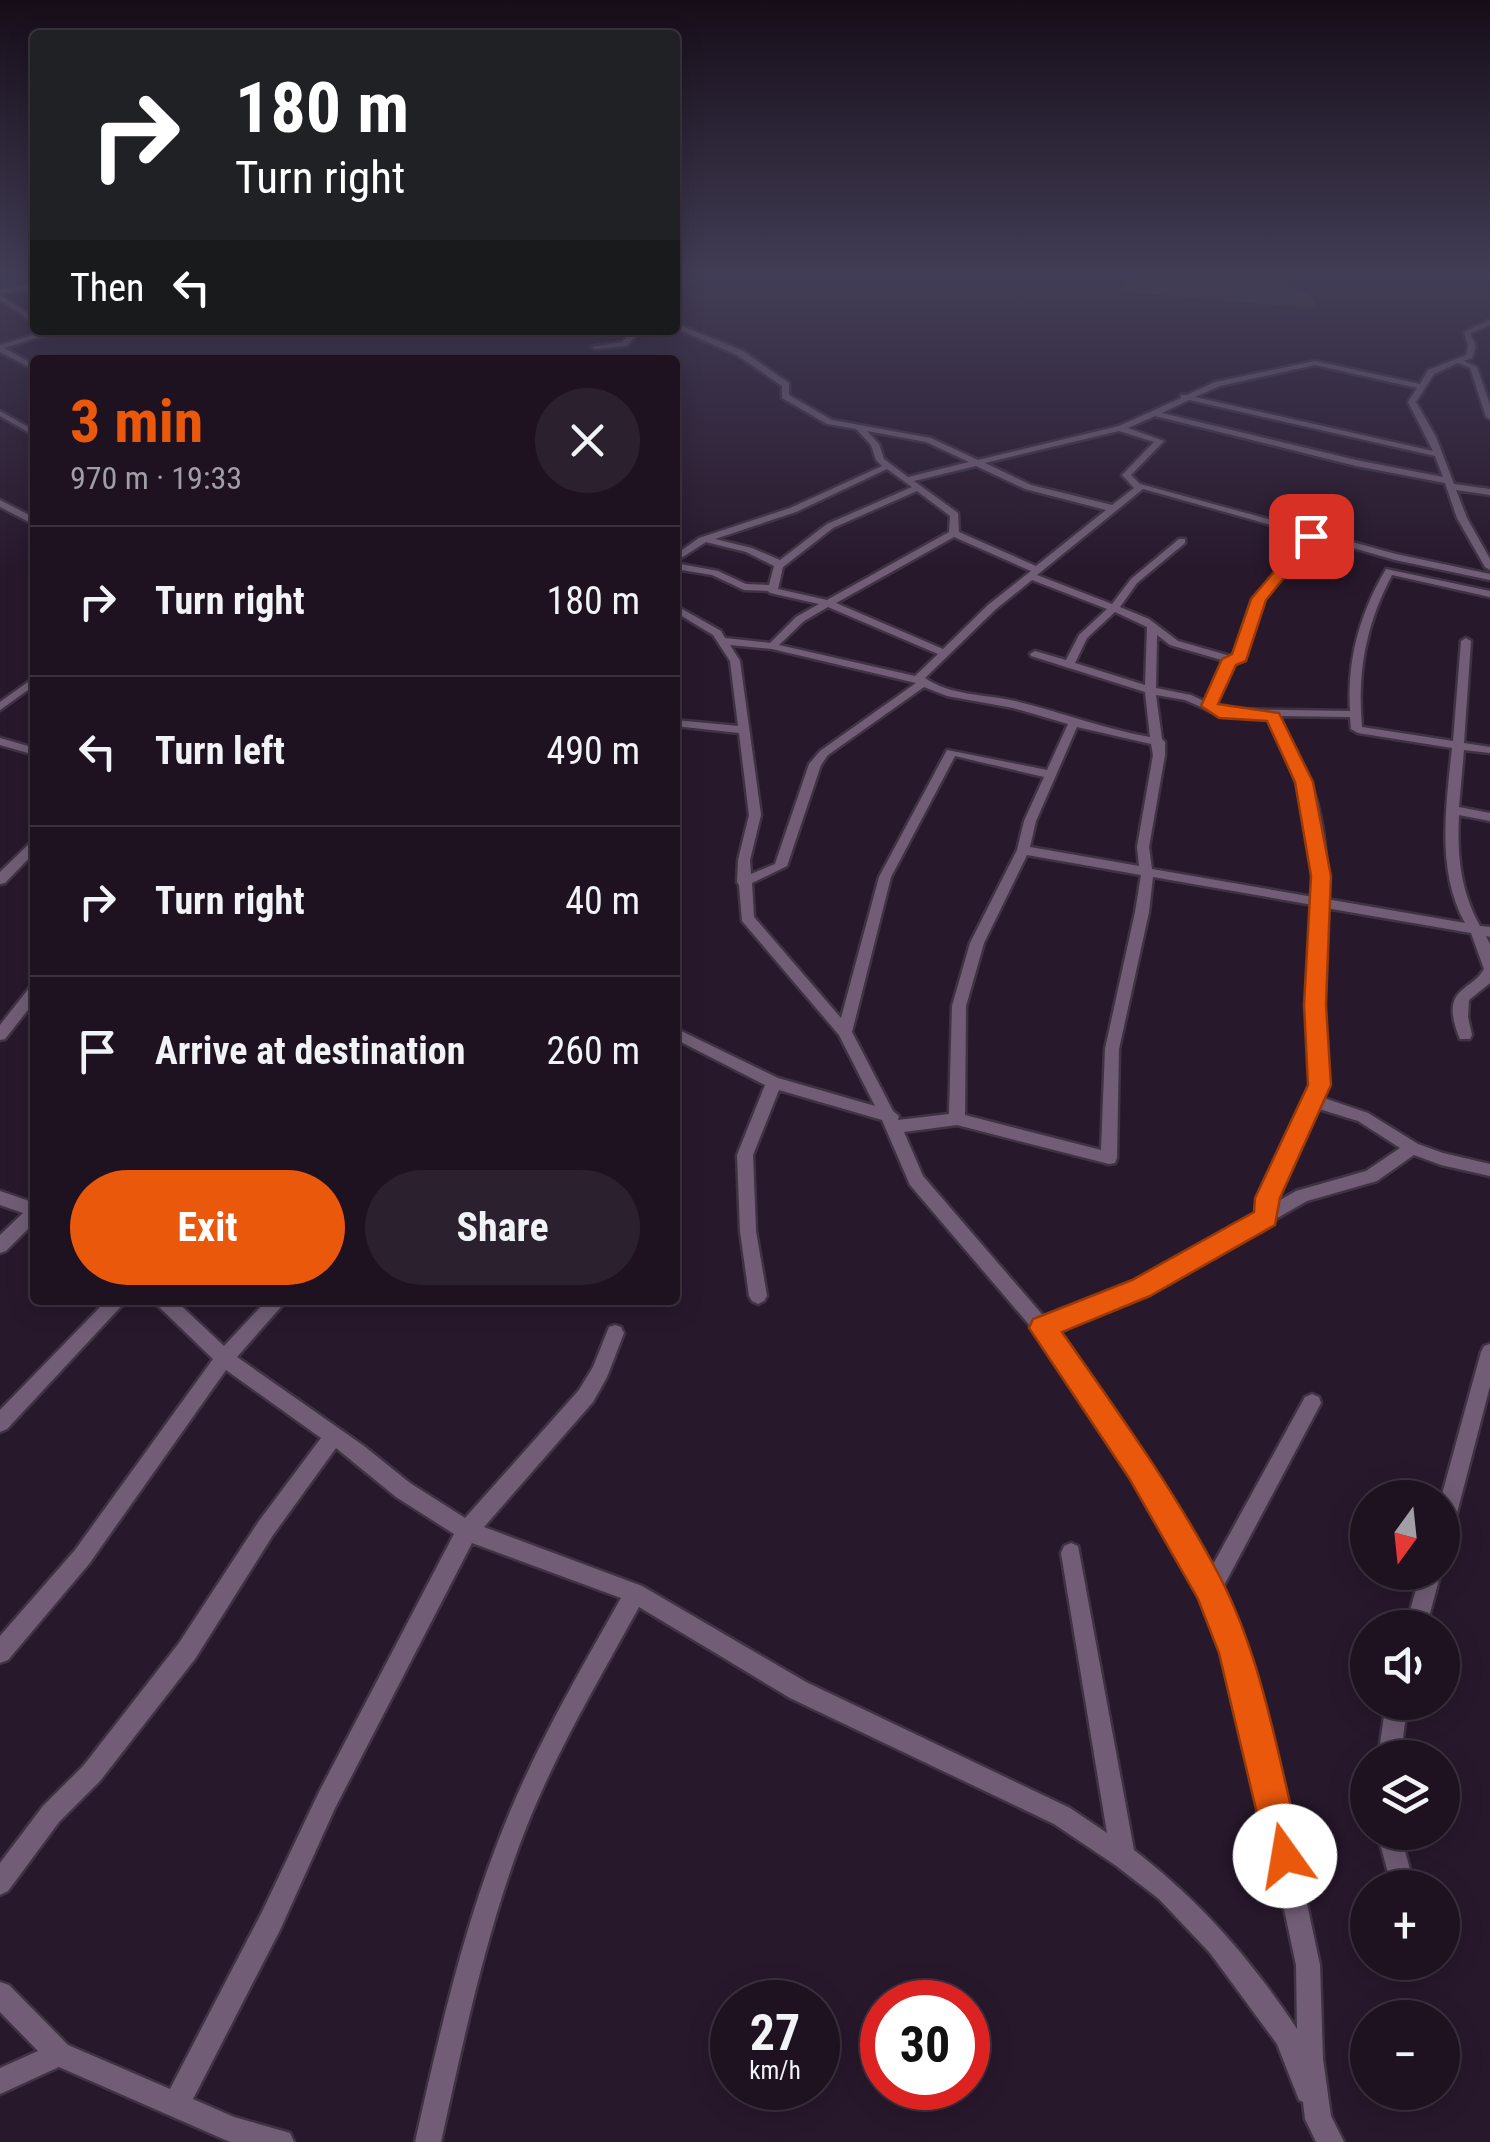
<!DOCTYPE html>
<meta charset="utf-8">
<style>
:root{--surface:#1e1221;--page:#2b202e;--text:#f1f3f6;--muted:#a19ea5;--line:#3c323f;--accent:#ea580c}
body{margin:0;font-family:"Roboto Condensed",sans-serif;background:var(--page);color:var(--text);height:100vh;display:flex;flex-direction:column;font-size:38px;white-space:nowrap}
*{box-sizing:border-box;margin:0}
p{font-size:32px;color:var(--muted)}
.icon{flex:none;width:55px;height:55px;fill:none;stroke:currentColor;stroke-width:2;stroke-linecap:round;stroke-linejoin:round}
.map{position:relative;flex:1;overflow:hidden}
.panel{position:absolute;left:30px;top:355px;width:650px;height:950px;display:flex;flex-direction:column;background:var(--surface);border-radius:10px;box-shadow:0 5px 25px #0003,0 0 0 2px var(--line)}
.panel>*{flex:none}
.guide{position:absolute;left:30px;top:30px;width:650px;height:305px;border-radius:10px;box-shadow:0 5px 25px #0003,0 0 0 2px var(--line);background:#202124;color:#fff;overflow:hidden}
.needle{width:65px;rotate:195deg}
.tools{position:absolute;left:1350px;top:1480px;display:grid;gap:20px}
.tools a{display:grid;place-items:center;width:110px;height:110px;border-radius:50%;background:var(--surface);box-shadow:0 5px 25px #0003,0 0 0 2px var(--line);font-size:50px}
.speed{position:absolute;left:710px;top:1980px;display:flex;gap:20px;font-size:50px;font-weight:700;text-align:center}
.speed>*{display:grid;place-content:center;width:130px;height:130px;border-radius:50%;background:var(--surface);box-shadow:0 5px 25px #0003,0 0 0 2px var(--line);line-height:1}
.speed small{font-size:25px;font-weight:400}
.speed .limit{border:15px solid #d22;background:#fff;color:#111}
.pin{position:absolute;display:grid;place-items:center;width:85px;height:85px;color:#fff;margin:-42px;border-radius:20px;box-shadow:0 5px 15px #0006}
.me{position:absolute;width:110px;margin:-55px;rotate:347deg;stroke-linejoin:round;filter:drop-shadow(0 0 8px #0008)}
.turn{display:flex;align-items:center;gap:35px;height:210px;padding:0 40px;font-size:45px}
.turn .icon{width:130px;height:130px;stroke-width:2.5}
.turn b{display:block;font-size:70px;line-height:85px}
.then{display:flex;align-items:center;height:95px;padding:0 40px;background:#0003;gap:20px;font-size:38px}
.round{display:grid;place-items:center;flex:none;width:105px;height:105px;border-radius:52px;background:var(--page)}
.overview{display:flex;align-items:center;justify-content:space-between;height:170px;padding:0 40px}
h1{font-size:60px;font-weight:700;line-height:75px;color:var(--accent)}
.button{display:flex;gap:20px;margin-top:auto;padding:20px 40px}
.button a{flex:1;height:115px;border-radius:60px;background:var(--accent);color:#fff;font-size:40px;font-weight:700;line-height:115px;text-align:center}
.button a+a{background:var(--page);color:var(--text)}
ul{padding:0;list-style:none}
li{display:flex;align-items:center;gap:30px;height:150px;padding:0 40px;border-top:2px solid var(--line)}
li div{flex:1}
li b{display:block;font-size:38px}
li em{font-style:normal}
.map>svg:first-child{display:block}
.green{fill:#3a3c2a}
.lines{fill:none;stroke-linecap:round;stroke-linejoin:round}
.minor-casing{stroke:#3f3343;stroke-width:5}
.minor{fill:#715e76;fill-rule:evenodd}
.route{fill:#ea580c;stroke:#983908;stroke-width:2.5}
</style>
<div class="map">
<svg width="1490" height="2142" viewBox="0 0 1490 2142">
<rect width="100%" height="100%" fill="#28182c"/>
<polygon class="green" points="1141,272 1318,272 1285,281 1310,295 1317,309 1126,292 1124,285"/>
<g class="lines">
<g class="minor-casing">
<g id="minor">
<polygon points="35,284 35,288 0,294 0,290"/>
<polygon points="0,295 35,318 35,323 0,300"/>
<path d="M1490 320V325L1470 334 1476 346 1472 358 1464 361 1477 367 1490 405V419L1486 417 1470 368 1458 363 1434 374 1416 402 1436 437 1454 484 1490 489V495L1456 490 1467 518 1490 559V570L1485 567 1457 518 1445 483 1356 466 1155 416 1128 428 1164 441 1131 475 1140 484 1396 554 1490 574V580L1395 560 1315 537 1264 600 1243 661 1234 663 1215 706 1221 709 1350 711C1347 659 1360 613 1386 569L1490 591V597L1392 575C1366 624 1357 672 1362 727L1453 741 1461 641 1466 638 1471 641 1464 743 1490 747V753L1464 750 1459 807 1490 813V821L1459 815C1457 855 1460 890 1480 926L1490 927V937L1486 936 1490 944V983L1469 1000 1468 1017 1472 1035 1470 1039H1460C1454 1025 1447 1004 1460 992 1469 983 1477 981 1484 969L1471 933 1326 908 1322 1005 1327 1085 1321 1097 1368 1113 1418 1144 1443 1153 1490 1164V1176L1441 1165 1414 1155 1377 1181 1307 1201 1147 1293 1055 1331 1147 1461 1210 1570 1305 1397 1312 1394 1319 1397 1321 1403 1221 1591 1246 1653 1289 1820 1320 1965 1323 2059 1331 2116 1344 2142H1316L1305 2119 1303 2102 1299 2100 1277 2044 1210 1953 1159 1899 1115 1865 1054 1824 790 1698 639 1607C601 1676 560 1745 530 1818 488 1922 465 2033 441 2142H415C440 2031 465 1919 509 1814 540 1739 581 1669 621 1598L472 1543 335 1808 280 1930 193 2099 234 2117 290 2133 294 2142H230L59 2067 0 2094V2068L38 2051 0 2012V1982L9 1985 68 2045 170 2089 262 1912 319 1792 454 1534 396 1497 336 1448 273 1535 195 1659 100 1781 59 1822 8 1891 0 1895V1863L43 1806 84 1765 179 1643 259 1521 321 1438 226 1370 89 1564 8 1660 0 1663V1636L75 1550 213 1359 157 1305 154 1300H175L224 1346 267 1300H287L237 1357 364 1446 410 1483 465 1518 579 1390 593 1367 609 1327 615 1325 621 1327 624 1333 607 1377 593 1402 484 1527 642 1586 806 1682 1070 1808 1107 1833 1061 1553 1064 1546 1071 1543 1078 1546 1134 1850C1200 1901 1251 1959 1297 2029L1296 1965 1265 1820 1224 1653 1202 1596 1133 1475 1037 1334 910 1185 882 1120 779 1090 753 1155 756 1231 767 1296 764 1301 758 1304 752 1301 749 1296 740 1231 737 1155 765 1085 675 1039V1028L778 1078 875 1106 839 1035 742 921 739 885 737 882 738 860 749 815 739 733 675 726V720L738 726 730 661 713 635 675 612V605L721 631 725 638 770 643 796 617 819 604 770 593 768 591 744 590 712 575 675 569V563L718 571 746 584 769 585 774 566 746 552 706 542 675 562V555L699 538 790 508 882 466 876 460 871 445 856 429 827 424 782 398V386L737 355 675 328V323L743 351 789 383V395L832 420 931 438 978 460 1119 426 1181 398V395H1187L1215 382 1315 361 1420 384 1428 370 1466 355 1468 346 1464 332ZM1315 365 1417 388 1408 402 1433 451 1195 397 1220 386ZM1189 400 1435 456 1443 477 1356 460 1162 413ZM867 431 926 442 969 462 908 477 884 459 879 444ZM1119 431 1154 442 1122 475 1134 488 1112 505 1031 485 985 463ZM976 466 1025 489 1106 510 1036 566 959 532 958 513 914 481ZM887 469 912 487 827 524 780 560 752 548 715 539 796 512ZM1143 489 1307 535 1254 599 1234 657 1178 641 1149 619 1120 607 1137 583 1185 543V539H1179L1131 579 1112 604 1037 575ZM917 491 950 516 949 532 827 600 778 589 783 567 833 528ZM954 537 1031 571 988 605 943 649 836 603ZM1032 580 1107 609 1079 635 1066 660 1035 651 1030 654 1031 656 1145 692 1150 737C1104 729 1060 712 1015 701 985 694 951 696 925 678L996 609ZM828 607 938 654 915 676 779 645 804 621ZM1115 612 1147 627 1145 685 1075 663 1087 638ZM1157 635 1170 645 1225 661 1206 702 1191 695 1156 688ZM730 645 772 649 916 683 820 751 809 764 775 864 751 874 750 860 761 815 740 661ZM924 687 947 696 1013 708 1068 724 1047 770 947 750 879 877 841 1018 754 917 752 883 787 866 821 765 828 755ZM1156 695 1185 700 1219 715 1267 716C1297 780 1317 824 1313 897L1152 869 1149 847 1165 755V742L1162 739ZM1279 716 1350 717 1351 729 1358 733 1452 748C1446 806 1436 871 1465 923L1326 899C1328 860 1324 818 1310 781 1301 759 1289 738 1279 716ZM1077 727 1151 744 1153 755 1137 847 1139 866 1030 847 1036 821ZM955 756 1044 777 1024 821 1017 850 970 943 952 1006 949 1114 898 1120 899 1116 893 1111 852 1032 891 877ZM1027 855 1141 875 1135 912 1105 1049 1101 1150 965 1115 966 1006 984 943ZM1153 877 1313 905 1308 1005 1311 1085 1259 1198 1258 1213 1135 1283 1046 1319 923 1176 904 1132 957 1125 1109 1164 1115 1163 1117 1158 1119 1049 1149 912ZM1316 1108 1358 1121 1400 1148 1366 1171 1296 1191 1275 1203Z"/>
<polygon points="50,330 62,330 4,348 35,365 35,370 0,352 0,345"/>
<polygon points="624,330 632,330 635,337 627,346 595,349 591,347 622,342 627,337"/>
<polygon points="0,411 35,431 35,436 0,416"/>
<polygon points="0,500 35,518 35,525 0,507"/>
<polygon points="35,677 35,685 0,710 0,702"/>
<polygon points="0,738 35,748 35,755 0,745"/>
<polygon points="35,841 35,852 5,883 0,884 0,872 31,842"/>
<polygon points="35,986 35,1001 5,1039 0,1040 0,1025 30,987"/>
<polygon points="0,1191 35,1203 35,1222 6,1251 0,1253 0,1235 23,1213 0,1205"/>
<polygon points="107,1300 127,1300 7,1429 0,1432 0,1410"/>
<polygon points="1490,1344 1490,1386 1452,1532 1449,1539 1442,1542 1441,1498 1481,1352 1484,1346"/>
<polygon points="1421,1572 1441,1572 1426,1628 1405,1628"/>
<polygon points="1386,1702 1408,1702 1400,1758 1378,1758"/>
<polygon points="1377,1832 1400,1832 1413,1881 1410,1888 1392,1888"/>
</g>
</g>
<use href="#minor" class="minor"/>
</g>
<linearGradient id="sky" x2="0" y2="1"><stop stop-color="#160d18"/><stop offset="0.48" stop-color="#423d56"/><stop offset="1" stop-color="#423d56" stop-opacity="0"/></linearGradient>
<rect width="1490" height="572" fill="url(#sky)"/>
<path class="route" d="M1306 534 1318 536 1266 600 1246 661 1236 665 1218 704 1279 713 1313 782 1331 876 1326 1005 1331 1085 1280 1198 1275 1225 1150 1296 1062 1332C1118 1412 1175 1491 1220 1577 1264 1662 1279 1764 1303 1856L1297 1869 1285 1874 1272 1869 1267 1856 1219 1653 1198 1599 1129 1478 1029 1328 1033 1319 1132 1280 1254 1212 1255 1198 1308 1085 1304 1005 1311 876 1295 782 1267 721 1219 718 1201 706 1222 659 1232 654 1251 599Z"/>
</svg>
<div class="tools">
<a><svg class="needle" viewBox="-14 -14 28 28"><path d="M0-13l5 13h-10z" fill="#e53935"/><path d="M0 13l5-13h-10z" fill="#a19ea5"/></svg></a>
<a><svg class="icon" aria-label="sound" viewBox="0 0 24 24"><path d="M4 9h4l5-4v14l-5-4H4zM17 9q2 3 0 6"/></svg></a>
<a><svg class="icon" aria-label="layers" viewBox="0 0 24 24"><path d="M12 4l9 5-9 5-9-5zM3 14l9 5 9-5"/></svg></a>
<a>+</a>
<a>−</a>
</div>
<div class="speed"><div>27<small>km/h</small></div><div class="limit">30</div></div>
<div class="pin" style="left:1311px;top:536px;background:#d93025"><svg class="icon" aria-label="arrive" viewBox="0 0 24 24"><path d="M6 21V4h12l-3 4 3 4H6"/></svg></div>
<svg class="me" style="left:1285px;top:1856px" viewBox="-20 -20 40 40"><circle r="19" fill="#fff"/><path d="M0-13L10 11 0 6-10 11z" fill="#ea580c"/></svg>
<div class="guide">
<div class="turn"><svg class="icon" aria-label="right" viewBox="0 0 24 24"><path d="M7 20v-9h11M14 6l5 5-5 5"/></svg><div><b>180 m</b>Turn right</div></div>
<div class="then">Then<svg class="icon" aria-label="left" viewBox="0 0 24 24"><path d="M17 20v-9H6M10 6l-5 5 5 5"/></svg></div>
</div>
<section class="panel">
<div class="overview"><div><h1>3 min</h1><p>970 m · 19:33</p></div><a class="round"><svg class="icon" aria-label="close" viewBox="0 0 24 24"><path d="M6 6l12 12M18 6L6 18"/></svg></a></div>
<ul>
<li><svg class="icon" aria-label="right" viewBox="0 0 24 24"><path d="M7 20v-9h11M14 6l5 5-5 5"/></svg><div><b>Turn right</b></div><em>180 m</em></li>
<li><svg class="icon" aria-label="left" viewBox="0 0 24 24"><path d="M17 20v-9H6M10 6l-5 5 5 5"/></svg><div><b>Turn left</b></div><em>490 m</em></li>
<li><svg class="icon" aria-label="right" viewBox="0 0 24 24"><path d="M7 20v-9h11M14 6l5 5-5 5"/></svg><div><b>Turn right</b></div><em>40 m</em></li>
<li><svg class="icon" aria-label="arrive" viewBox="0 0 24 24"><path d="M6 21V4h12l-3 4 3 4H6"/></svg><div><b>Arrive at destination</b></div><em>260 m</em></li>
</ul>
<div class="button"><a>Exit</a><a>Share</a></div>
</section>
</div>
